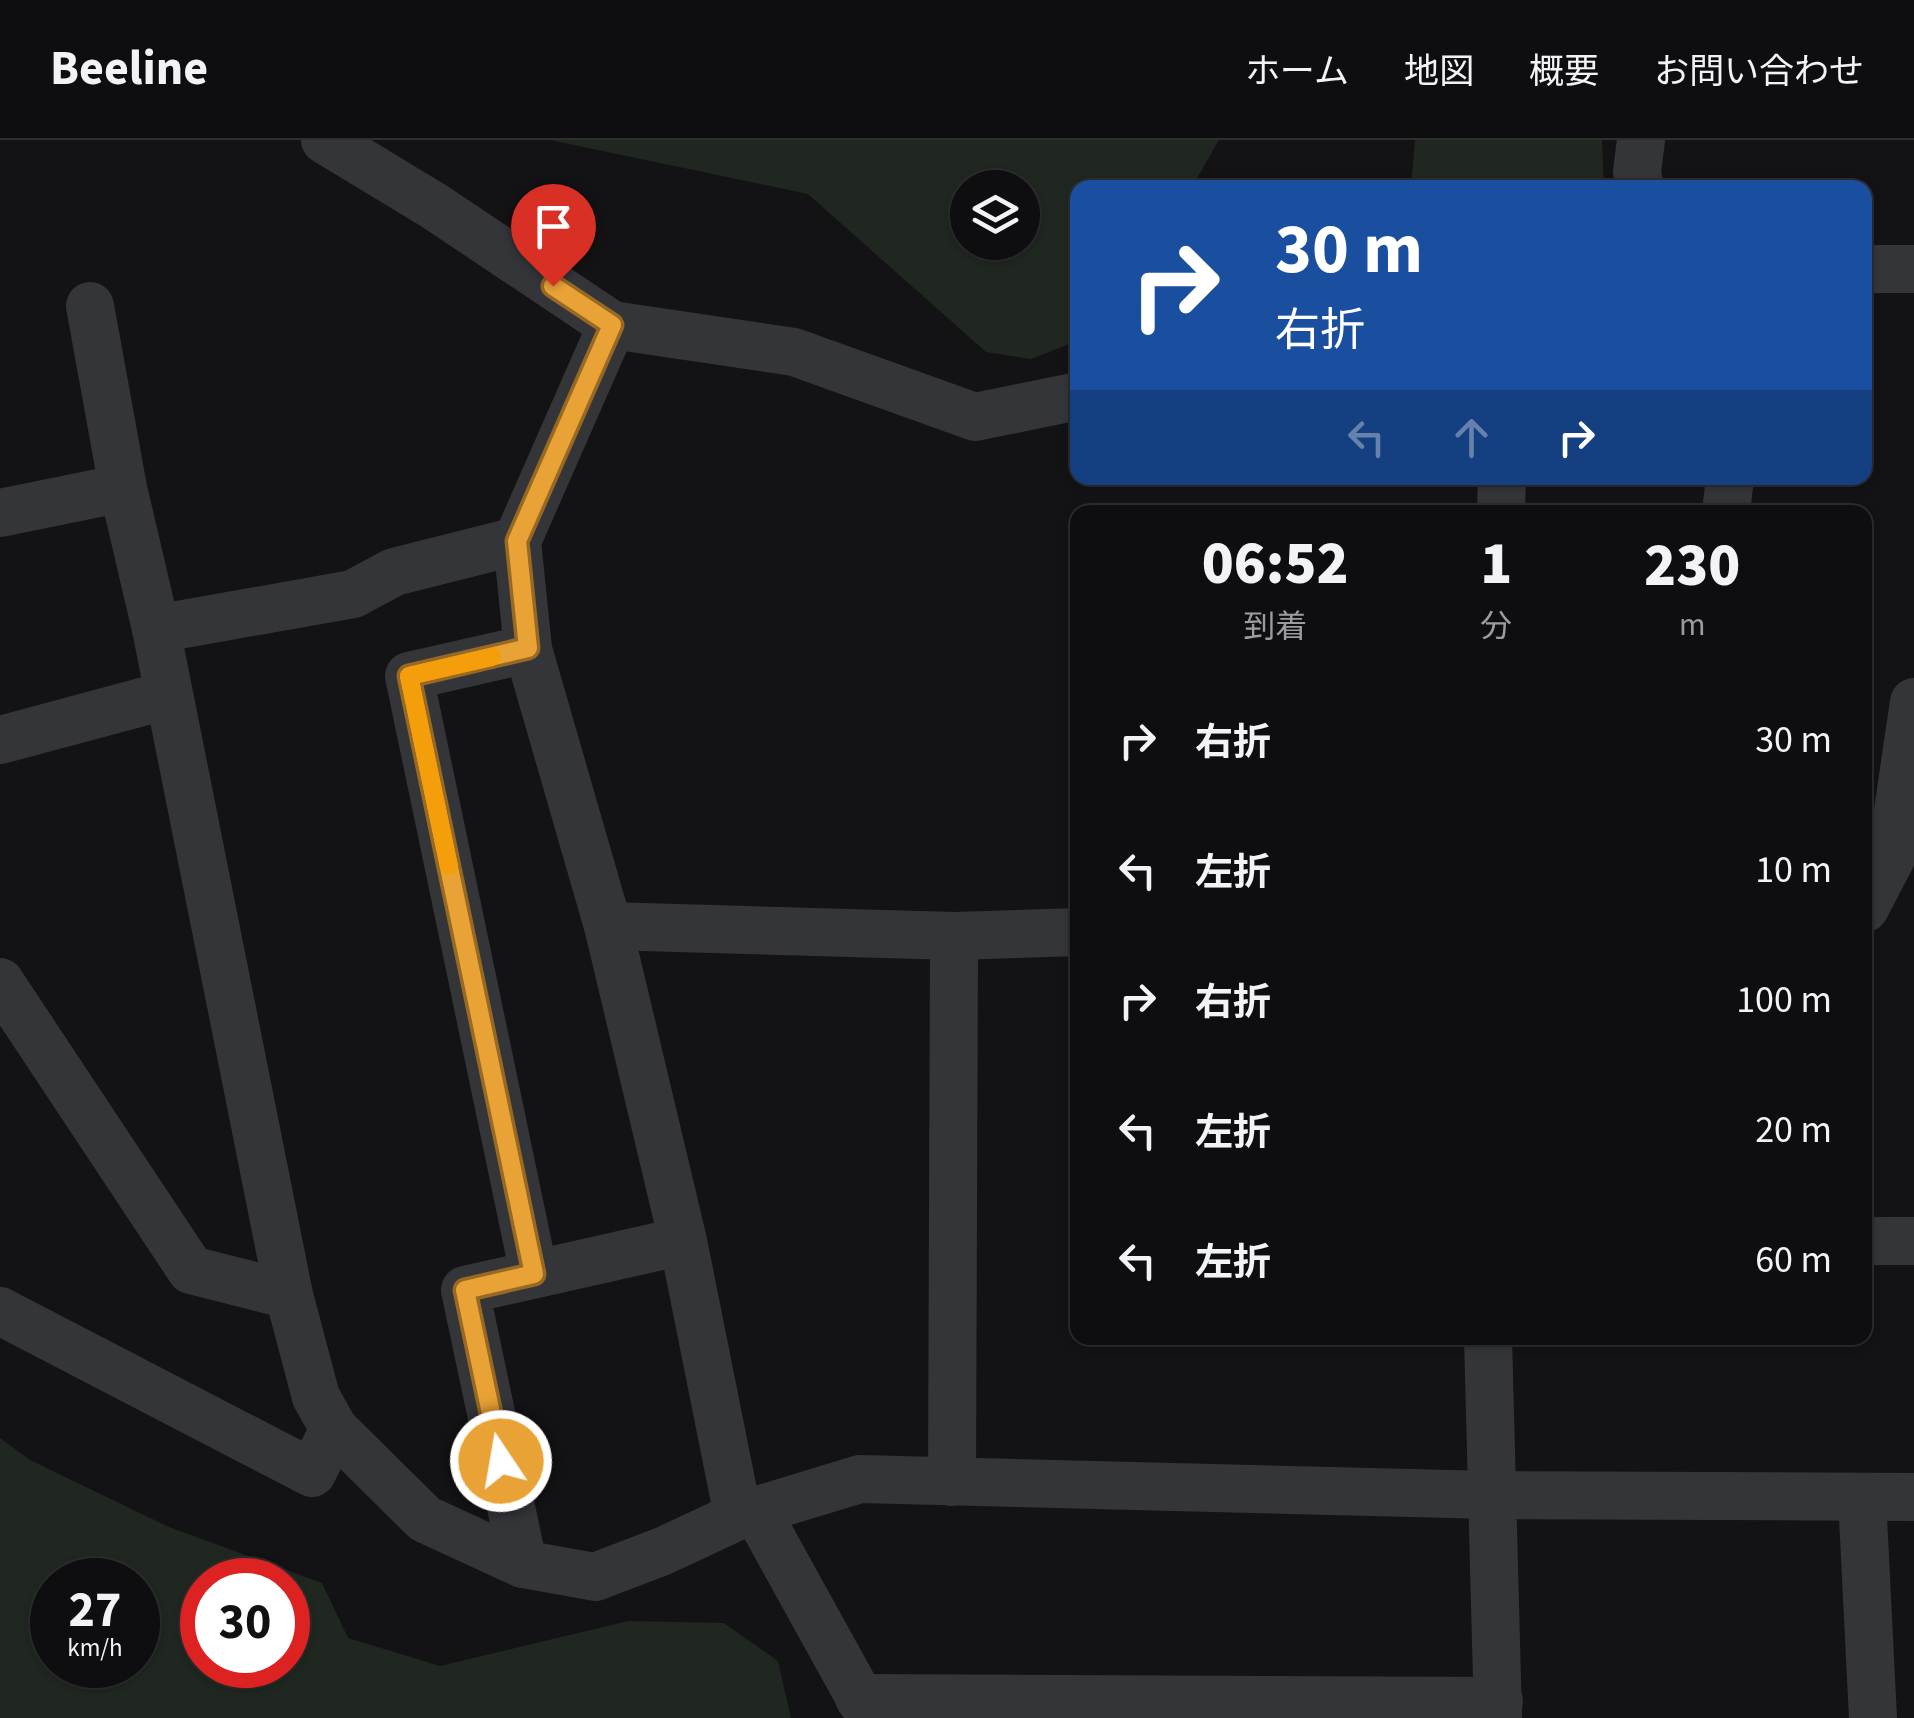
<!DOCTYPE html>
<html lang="ja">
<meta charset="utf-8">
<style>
:root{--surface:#0e0e10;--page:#171719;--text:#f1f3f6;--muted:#9b9c9f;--line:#2e2e30}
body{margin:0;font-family:"Source Sans 3","Noto Sans JP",sans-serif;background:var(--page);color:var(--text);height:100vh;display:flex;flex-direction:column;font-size:38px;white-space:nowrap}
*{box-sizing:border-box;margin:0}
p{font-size:32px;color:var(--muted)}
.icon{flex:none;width:55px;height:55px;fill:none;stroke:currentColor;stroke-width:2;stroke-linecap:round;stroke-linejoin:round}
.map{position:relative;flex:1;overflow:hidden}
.sheet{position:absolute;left:1070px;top:365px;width:802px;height:840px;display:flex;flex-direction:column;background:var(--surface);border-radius:20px;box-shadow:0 2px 8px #0004,0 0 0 2px var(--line)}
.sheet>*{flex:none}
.banner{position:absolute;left:1070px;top:40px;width:802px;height:305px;border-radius:20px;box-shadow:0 2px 8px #0004,0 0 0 2px var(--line);background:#1a4fa0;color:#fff;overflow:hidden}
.fabs{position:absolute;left:950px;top:30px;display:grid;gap:20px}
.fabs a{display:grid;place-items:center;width:90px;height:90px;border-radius:50%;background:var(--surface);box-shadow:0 2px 8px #0004,0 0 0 2px var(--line);font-size:50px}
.speed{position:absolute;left:30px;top:1418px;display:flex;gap:20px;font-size:50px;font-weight:700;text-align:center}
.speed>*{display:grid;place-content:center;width:130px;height:130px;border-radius:50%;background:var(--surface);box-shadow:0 2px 8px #0004,0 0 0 2px var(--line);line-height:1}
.speed small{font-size:25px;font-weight:400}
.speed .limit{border:15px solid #d22;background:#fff;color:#111}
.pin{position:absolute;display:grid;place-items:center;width:85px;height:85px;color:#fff;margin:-102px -42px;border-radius:50% 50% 50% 0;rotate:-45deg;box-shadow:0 0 10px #0007}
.pin .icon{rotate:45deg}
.me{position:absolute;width:110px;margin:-55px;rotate:348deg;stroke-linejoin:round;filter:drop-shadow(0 0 8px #0008)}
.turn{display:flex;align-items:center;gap:35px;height:210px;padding:0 40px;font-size:45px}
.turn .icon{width:130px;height:130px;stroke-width:2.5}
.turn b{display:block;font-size:70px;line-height:85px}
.lanes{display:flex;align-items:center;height:95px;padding:0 40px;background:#0003;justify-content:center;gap:50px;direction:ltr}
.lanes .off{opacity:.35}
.eta{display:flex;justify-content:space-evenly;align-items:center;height:170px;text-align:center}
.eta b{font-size:60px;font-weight:800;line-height:70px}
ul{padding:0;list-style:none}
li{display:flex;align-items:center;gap:30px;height:130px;padding:0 40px}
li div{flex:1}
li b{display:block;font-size:38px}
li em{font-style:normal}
header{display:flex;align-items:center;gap:60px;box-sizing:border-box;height:140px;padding:0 50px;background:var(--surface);border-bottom:2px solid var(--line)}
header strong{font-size:48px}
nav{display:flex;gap:55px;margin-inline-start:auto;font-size:35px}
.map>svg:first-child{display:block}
.green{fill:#1f2720;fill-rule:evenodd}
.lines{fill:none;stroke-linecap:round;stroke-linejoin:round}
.minor{stroke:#343539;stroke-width:48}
.route-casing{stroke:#976923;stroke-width:25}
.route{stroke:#e9a236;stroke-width:18}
.slow{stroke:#f59e0b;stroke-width:18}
</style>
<header>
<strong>Beeline</strong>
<nav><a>ホーム</a><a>地図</a><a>概要</a><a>お問い合わせ</a></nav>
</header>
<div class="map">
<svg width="1914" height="1578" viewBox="0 0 1914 1578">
<rect width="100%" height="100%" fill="#131315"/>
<g class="green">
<path d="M550 0H1219L1192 47 1078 48 1077 201 1031 219 986 212 808 54ZM968 48H1022V102H968Z"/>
<polygon points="1415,0 1602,0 1604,47 1411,47"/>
<path d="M0 1298 30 1320 169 1387 322 1443 348 1498 440 1526 628 1481 724 1483 778 1521 791 1578H0ZM52 1440H138V1525H52ZM202 1440H288V1525H202Z"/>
</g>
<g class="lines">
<g class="minor">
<polyline points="325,0 434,66 612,185 794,212 975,277 1078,256"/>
<polyline points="1640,48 1637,32 1641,0"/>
<polyline points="1865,129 1914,129"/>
<polyline points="90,166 123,348 156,489 289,1155 316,1257 334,1289 425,1379 523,1424 595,1437 663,1411 738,1376 860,1339 1491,1355 1914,1357"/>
<polyline points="612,185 517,401 528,509 608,786 683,1101 738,1376"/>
<polyline points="1501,372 1502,338"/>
<polyline points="1726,372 1730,338"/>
<polyline points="0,373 123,348"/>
<polyline points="156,489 353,454 394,432 517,401"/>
<polyline points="528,509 409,536 534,1134"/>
<polyline points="0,600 168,555"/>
<polyline points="1865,768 1891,718 1914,562"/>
<polyline points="608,786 954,796 1078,792"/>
<polyline points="0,842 191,1130 289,1155"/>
<polyline points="1865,1101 1914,1101"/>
<polyline points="0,1171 312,1333 334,1289"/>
<polyline points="1488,1198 1498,1578"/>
<polyline points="952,1342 954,796"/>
<polyline points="1862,1357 1873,1578"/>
<polyline points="756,1370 871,1578"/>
<polyline points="523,1424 465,1150 683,1101"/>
<polyline points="859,1558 1499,1561"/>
</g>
</g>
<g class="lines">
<g class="route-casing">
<polyline id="route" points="501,1321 465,1150 534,1134 409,536 528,508 517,401 612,185 553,146"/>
</g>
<use href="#route" class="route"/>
<polyline class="slow" points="449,726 409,536 492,517"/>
</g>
</svg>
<div class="fabs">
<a><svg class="icon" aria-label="layers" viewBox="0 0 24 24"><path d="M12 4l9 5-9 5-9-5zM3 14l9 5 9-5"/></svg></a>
</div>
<div class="speed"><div>27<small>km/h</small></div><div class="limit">30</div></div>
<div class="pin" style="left:553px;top:146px;background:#d93025"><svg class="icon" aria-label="arrive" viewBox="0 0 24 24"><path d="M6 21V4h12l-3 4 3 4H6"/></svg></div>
<svg class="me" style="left:501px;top:1321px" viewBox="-20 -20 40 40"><circle r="17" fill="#e9a236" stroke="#fff" stroke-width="3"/><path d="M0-11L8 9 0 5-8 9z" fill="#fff"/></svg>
<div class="banner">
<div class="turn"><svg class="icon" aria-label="right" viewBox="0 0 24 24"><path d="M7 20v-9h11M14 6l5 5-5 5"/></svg><div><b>30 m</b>右折</div></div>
<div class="lanes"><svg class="icon off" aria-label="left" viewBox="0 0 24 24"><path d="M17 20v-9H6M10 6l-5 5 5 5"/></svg><svg class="icon off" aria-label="ahead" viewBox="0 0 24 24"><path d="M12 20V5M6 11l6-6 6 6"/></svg><svg class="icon" aria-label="right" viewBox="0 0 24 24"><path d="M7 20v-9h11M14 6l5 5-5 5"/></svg></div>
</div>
<section class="sheet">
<div class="eta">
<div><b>06:52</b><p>到着</p></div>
<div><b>1</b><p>分</p></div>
<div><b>230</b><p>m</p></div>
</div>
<ul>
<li><svg class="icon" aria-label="right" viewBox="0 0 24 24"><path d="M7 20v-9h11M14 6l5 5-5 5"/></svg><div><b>右折</b></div><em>30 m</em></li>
<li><svg class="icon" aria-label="left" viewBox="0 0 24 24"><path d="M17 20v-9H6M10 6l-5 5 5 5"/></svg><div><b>左折</b></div><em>10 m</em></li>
<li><svg class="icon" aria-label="right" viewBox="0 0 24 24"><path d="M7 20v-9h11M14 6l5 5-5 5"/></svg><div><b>右折</b></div><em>100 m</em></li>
<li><svg class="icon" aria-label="left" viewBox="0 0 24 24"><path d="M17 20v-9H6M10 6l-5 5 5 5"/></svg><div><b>左折</b></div><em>20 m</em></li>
<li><svg class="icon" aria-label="left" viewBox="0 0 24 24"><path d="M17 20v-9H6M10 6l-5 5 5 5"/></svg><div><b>左折</b></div><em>60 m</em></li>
</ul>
</section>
</div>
